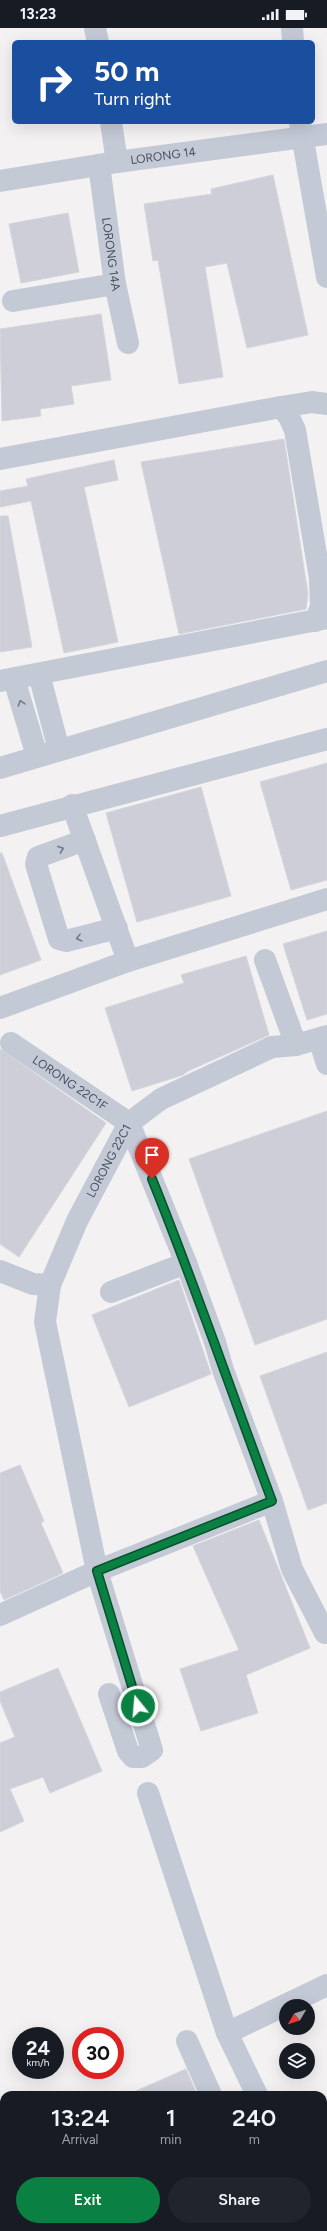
<!DOCTYPE html>
<style>
:root{--surface:#171b24;--page:#20242c;--text:#f1f3f6;--muted:#9ea1a6;--accent:#0b8043}
body{margin:0;font-family:Figtree,sans-serif;background:var(--page);color:var(--text);height:100vh;display:flex;flex-direction:column;font-size:15px;white-space:nowrap}
*{box-sizing:border-box;margin:0}
p{font-size:13px;color:var(--muted)}
.icon{flex:none;width:22px;height:22px;fill:none;stroke:currentColor;stroke-width:2;stroke-linecap:round;stroke-linejoin:round}
.map{position:relative;flex:1;overflow:hidden}
.panel{position:absolute;left:0px;top:2063px;width:327px;height:140px;display:flex;flex-direction:column;background:var(--surface);border-radius:12px 12px 0 0;box-shadow:0 4px 16px #0002}
.panel>*{flex:none}
.hud{position:absolute;left:12px;top:12px;width:303px;height:84px;border-radius:6px;box-shadow:0 4px 16px #0002;background:#1a4fa0;color:#fff;overflow:hidden}
.needle{width:26px;rotate:231deg}
.fabs{position:absolute;left:279px;top:1971px;display:grid;gap:8px}
.fabs a{display:grid;place-items:center;width:36px;height:36px;border-radius:50%;background:var(--surface);box-shadow:0 4px 16px #0002;font-size:20px}
.speed{position:absolute;left:12px;top:1999px;display:flex;gap:8px;font-size:20px;font-weight:700;text-align:center}
.speed>*{display:grid;place-content:center;width:52px;height:52px;border-radius:50%;background:var(--surface);box-shadow:0 4px 16px #0002;line-height:1}
.speed small{font-size:10px;font-weight:400}
.speed .limit{border:6px solid #d22;background:#fff;color:#111}
.pin{position:absolute;display:grid;place-items:center;width:34px;height:34px;color:#fff;margin:-41px -17px;border-radius:50% 50% 50% 0;rotate:-45deg;box-shadow:0 0 4px #0007}
.pin .icon{rotate:45deg}
.me{position:absolute;width:44px;margin:-22px;rotate:343deg;stroke-linejoin:round;filter:drop-shadow(0 0 3px #0008)}
.turn{display:flex;align-items:center;gap:14px;height:84px;padding:0 16px;font-size:18px}
.turn .icon{width:52px;height:52px;stroke-width:2.5}
.turn b{display:block;font-size:28px;line-height:34px}
.eta{display:flex;justify-content:space-evenly;align-items:center;height:68px;text-align:center}
.eta b{font-size:24px;font-weight:600;line-height:28px}
.button{display:flex;gap:8px;margin-top:auto;padding:8px 16px}
.button a{flex:1;height:46px;border-radius:24px;background:var(--accent);color:#fff;font-size:16px;font-weight:600;line-height:46px;text-align:center}
.button a+a{background:var(--page);color:var(--text)}
.status{display:flex;justify-content:space-between;align-items:center;height:28px;padding:0 20px;background:var(--surface);direction:ltr}
.status svg{height:11px;fill:currentColor}
.map>svg:first-child{display:block}
.building{fill:#cdced7;stroke:#d4d5dd}
.lines{fill:none;stroke-linecap:round;stroke-linejoin:round}
.minor{stroke:#c4c9d6;stroke-width:22}
.oneway{stroke:#737989}
.route-casing{stroke:#07532c;stroke-width:10}
.route{stroke:#0b8043;stroke-width:7}
.labels{text-anchor:middle;dominant-baseline:central;stroke-width:3.5;stroke-linejoin:round;paint-order:stroke}
.street-label{font-size:12px;fill:#474e60;stroke:#fff}
</style>
<div class="status"><b>13:23</b><svg viewBox="0 0 49 12"><path d="M0 12V9h3v3zM5 12V6h3v6zM10 12V3h3v9zM15 12V0h3v12zM26 1h20v11H26zM47 4h2v5h-2z"/></svg></div>
<div class="map">
<svg width="327" height="2203" viewBox="0 0 327 2203">
<rect width="100%" height="100%" fill="#f3f1f1"/>
<g class="building">
<polygon points="273,147 308,307 247,320 227,235 205,239 223,349 179,356 158,232 153,233 144,176 212,166 211,161"/>
<polygon points="68,185 79,244 21,255 9,196"/>
<polygon points="101,286 111,352 71,358 74,376 40,381 41,388 2,393 0,301"/>
<polygon points="284,411 308,566 306,581 179,606 141,434"/>
<polygon points="114,432 118,452 84,459 118,614 64,625 31,473 0,479 0,463 28,458 26,451"/>
<polygon points="0,488 8,488 32,619 0,624"/>
<polygon points="327,735 327,852 291,862 260,754"/>
<polygon points="201,759 231,868 137,894 106,785"/>
<polygon points="0,825 2,825 41,932 0,947"/>
<polygon points="327,903 327,986 307,992 283,916"/>
<polygon points="246,928 269,1007 188,1043 183,1047 132,1063 105,980 184,955 181,947"/>
<polygon points="0,1021 106,1095 19,1229 0,1216"/>
<polygon points="327,1083 327,1291 255,1317 189,1131"/>
<polygon points="179,1252 211,1346 129,1379 92,1287"/>
<polygon points="327,1324 327,1475 308,1482 260,1348"/>
<polygon points="20,1437 44,1493 41,1495 63,1545 4,1572 0,1563 0,1445"/>
<polygon points="259,1492 310,1620 246,1647 258,1685 201,1703 180,1641 239,1622 193,1518"/>
<polygon points="58,1640 102,1743 50,1765 43,1749 10,1761 24,1793 0,1804 0,1715 15,1709 0,1673 0,1664"/>
<polygon points="186,2041 197,2067 127,2067"/>
</g>
<g class="lines">
<g class="minor">
<polyline points="95,0 98,14"/>
<polyline points="292,0 293,14"/>
<polyline points="111,94 117,134"/>
<polyline points="300,95 327,249"/>
<path id="s1" d="M99 137 115 256 128 315"/>
<path id="s2" d="M0 153 117 134 327 106"/>
<polyline points="13,273 115,256"/>
<polyline points="281,379 289,389 295,402 320,550 321,579 315,593"/>
<polyline points="0,431 281,379 312,374 327,376"/>
<polyline points="39,646 59,722"/>
<polyline points="14,651 37,728"/>
<polyline points="0,653 327,590"/>
<polyline points="0,740 327,643"/>
<polyline points="72,777 128,933"/>
<polyline points="0,798 327,711"/>
<polyline points="85,812 38,829 36,836 59,911 66,913 117,900"/>
<polyline points="265,932 296,1017"/>
<polyline points="0,980 128,933 327,871"/>
<polyline points="319,1011 327,1036"/>
<path id="s3" d="M11 1015 129 1095 186 1235 215 1314 223 1342 272 1473 97 1543 152 1722 142 1729H133L128 1723 109 1666"/>
<path id="s4" d="M0 1243 33 1256 50 1257 77 1193 129 1095 161 1071 272 1019 296 1017 327 1008"/>
<polyline points="111,1264 186,1235"/>
<polyline points="272,1473 292,1541 325,1605"/>
<polyline points="0,1587 97,1543 45,1294 50,1257"/>
<polyline points="148,1765 227,2005"/>
<polyline points="187,2013 211,2067"/>
<polyline points="257,2067 227,2005 327,1957"/>
<polyline points="57,2199 59,2203"/>
<polyline points="272,2199 274,2203"/>
<polyline points="321,2199 322,2203"/>
</g>
</g>
<defs><path id="oneway-chevron" d="M-2-3.5L2.5 0L-2 3.5" fill="none" stroke-width="1.6" stroke-linecap="round" stroke-linejoin="round"/></defs>
<g class="oneway">
<use href="#oneway-chevron" transform="translate(21 675) rotate(-107)"/>
<use href="#oneway-chevron" transform="translate(61 821) rotate(-20)"/>
<use href="#oneway-chevron" transform="translate(79 910) rotate(166)"/>
</g>
<g class="lines">
<g class="route-casing">
<path id="route" d="M138 1678 97 1543 272 1473C232 1366 195 1257 152 1151"/>
</g>
<use href="#route" class="route"/>
</g>
<g class="labels">
<g class="street-label">
<text stroke="none"><textPath href="#s2" startOffset="165">LORONG 14</textPath></text>
<text stroke="none"><textPath href="#s1" startOffset="90">LORONG 14A</textPath></text>
<text stroke="none"><textPath href="#s3" startOffset="71">LORONG 22C1F</textPath></text>
<text stroke="none"><textPath href="#s4" startOffset="190">LORONG 22C1</textPath></text>
</g>
</g>
</svg>
<div class="fabs">
<a><svg class="needle" viewBox="-14 -14 28 28"><path d="M0-13l5 13h-10z" fill="#e53935"/><path d="M0 13l5-13h-10z" fill="#9ea1a6"/></svg></a>
<a><svg class="icon" aria-label="layers" viewBox="0 0 24 24"><path d="M12 4l9 5-9 5-9-5zM3 14l9 5 9-5"/></svg></a>
</div>
<div class="speed"><div>24<small>km/h</small></div><div class="limit">30</div></div>
<div class="pin" style="left:152px;top:1151px;background:#d93025"><svg class="icon" aria-label="arrive" viewBox="0 0 24 24"><path d="M6 21V4h12l-3 4 3 4H6"/></svg></div>
<svg class="me" style="left:138px;top:1678px" viewBox="-20 -20 40 40"><circle r="17" fill="#0b8043" stroke="#fff" stroke-width="3"/><path d="M0-11L8 9 0 5-8 9z" fill="#fff"/></svg>
<div class="hud">
<div class="turn"><svg class="icon" aria-label="right" viewBox="0 0 24 24"><path d="M7 20v-9h11M14 6l5 5-5 5"/></svg><div><b>50 m</b>Turn right</div></div>
</div>
<section class="panel">
<div class="eta">
<div><b>13:24</b><p>Arrival</p></div>
<div><b>1</b><p>min</p></div>
<div><b>240</b><p>m</p></div>
</div>
<div class="button"><a>Exit</a><a>Share</a></div>
</section>
</div>
